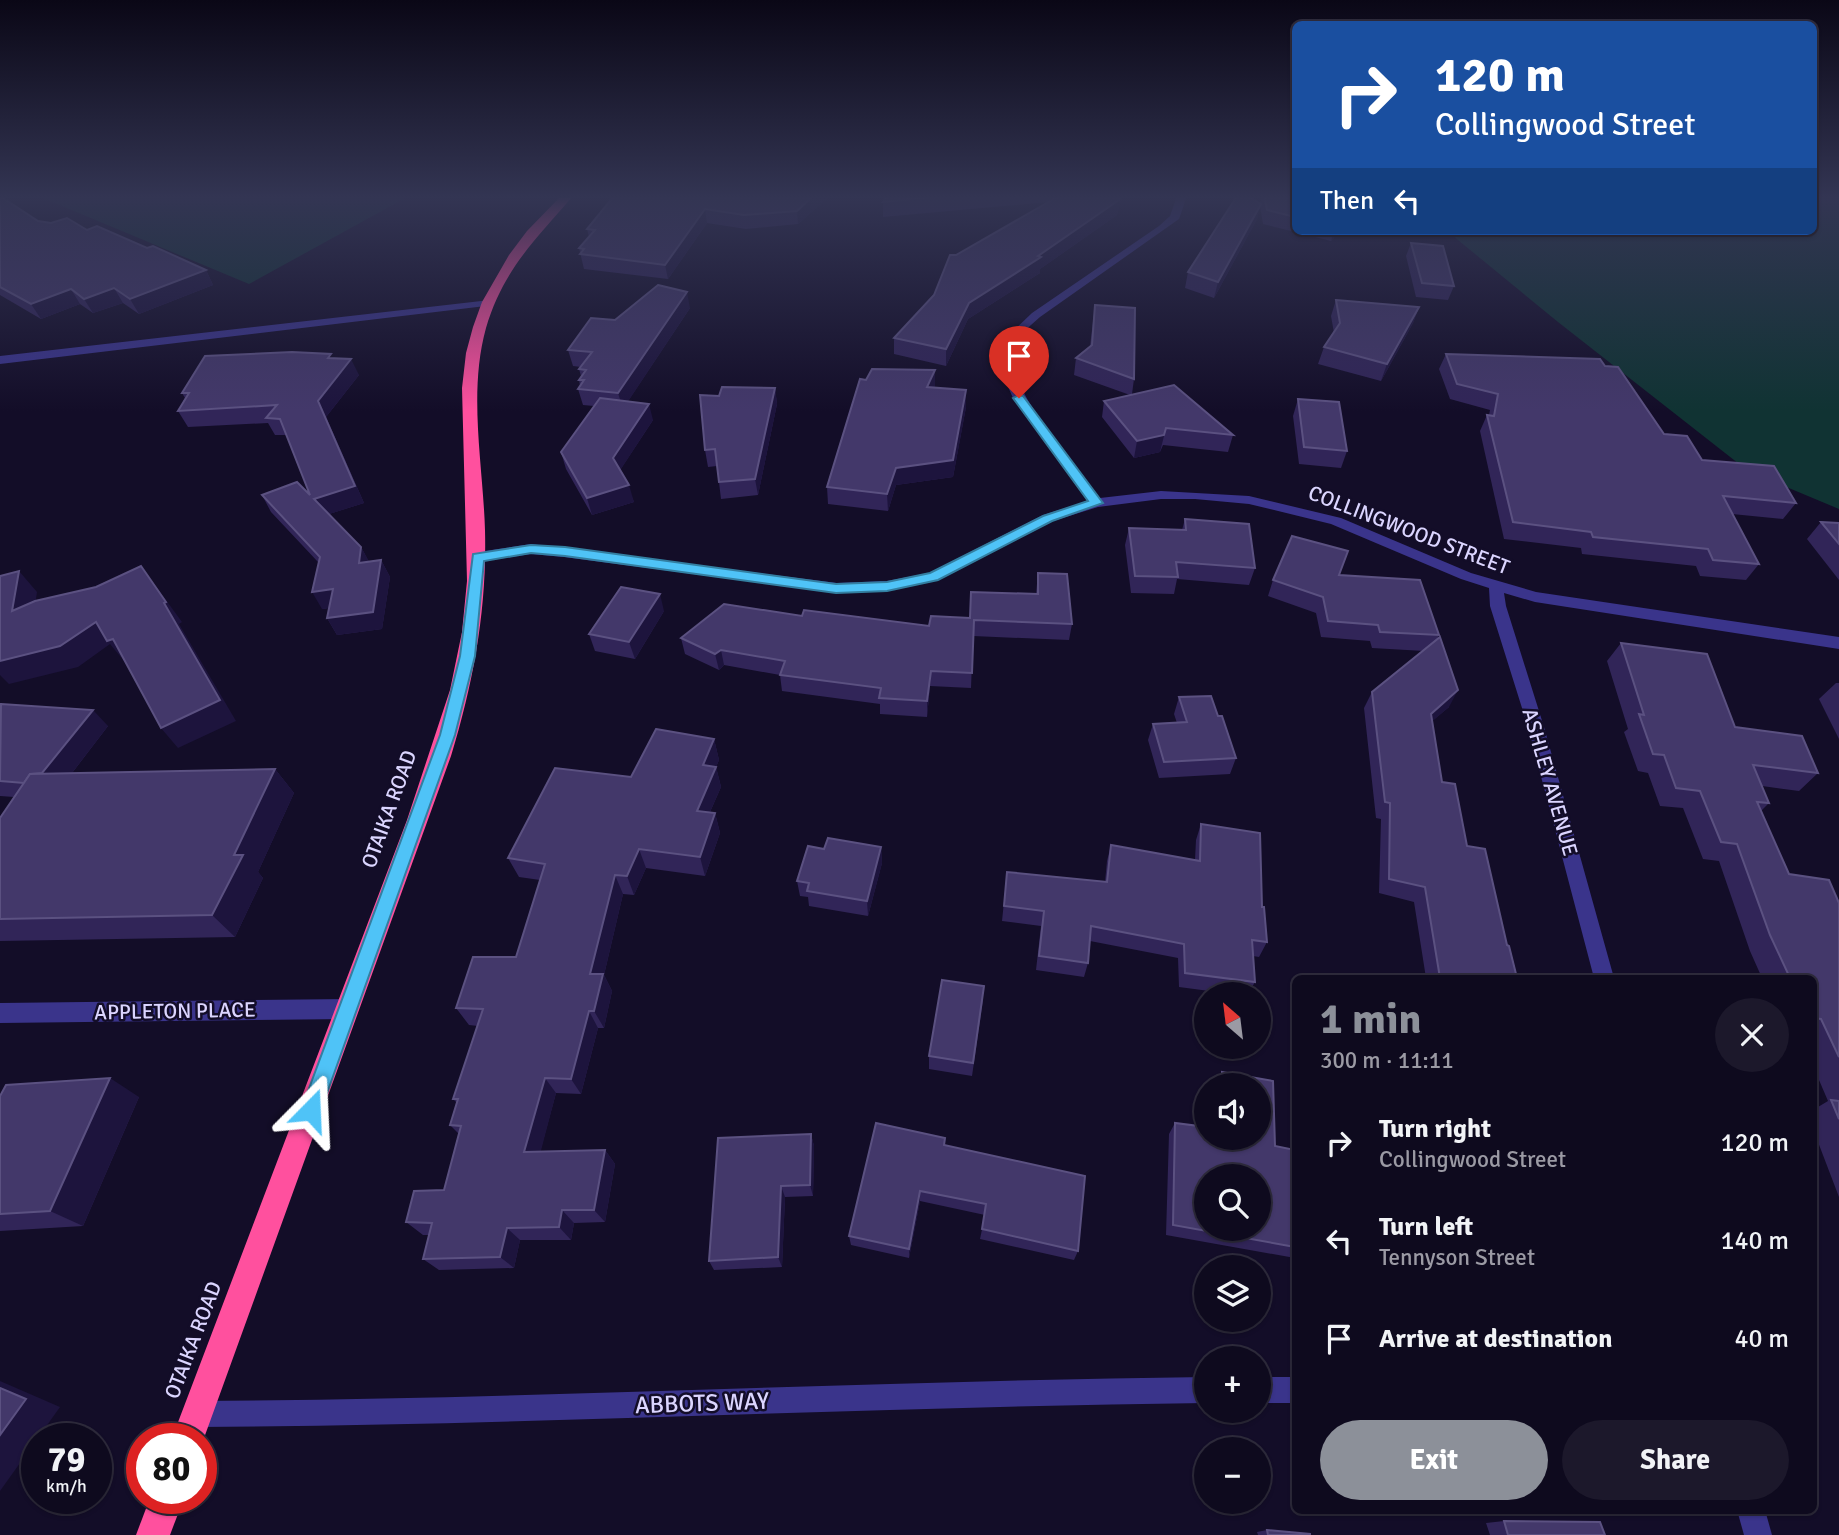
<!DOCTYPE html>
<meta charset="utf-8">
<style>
:root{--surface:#0e0a1e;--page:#1c182b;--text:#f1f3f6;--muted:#9b9aa4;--line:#2e2b3c;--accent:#8c9099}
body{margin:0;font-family:Signika,sans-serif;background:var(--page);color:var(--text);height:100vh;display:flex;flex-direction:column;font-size:26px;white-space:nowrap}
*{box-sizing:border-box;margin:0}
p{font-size:23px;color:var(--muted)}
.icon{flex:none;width:38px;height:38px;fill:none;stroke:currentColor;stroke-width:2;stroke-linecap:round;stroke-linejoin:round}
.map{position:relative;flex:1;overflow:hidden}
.panel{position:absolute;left:1292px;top:975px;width:525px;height:539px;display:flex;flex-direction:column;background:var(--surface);border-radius:10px;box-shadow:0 2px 5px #0004,0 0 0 2px var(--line)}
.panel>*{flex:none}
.top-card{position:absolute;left:1292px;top:21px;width:525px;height:214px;border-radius:10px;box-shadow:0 2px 5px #0004,0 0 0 2px var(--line);background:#1a4fa0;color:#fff;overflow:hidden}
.needle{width:46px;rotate:332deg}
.tools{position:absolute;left:1194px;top:982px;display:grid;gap:14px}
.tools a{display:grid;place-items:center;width:77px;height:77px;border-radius:50%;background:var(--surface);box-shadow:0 2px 5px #0004,0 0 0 2px var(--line);font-size:35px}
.speed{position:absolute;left:21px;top:1423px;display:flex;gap:14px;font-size:35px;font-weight:700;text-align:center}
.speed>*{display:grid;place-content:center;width:91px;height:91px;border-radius:50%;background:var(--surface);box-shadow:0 2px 5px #0004,0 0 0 2px var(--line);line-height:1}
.speed small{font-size:18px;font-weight:400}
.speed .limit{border:10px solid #d22;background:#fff;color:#111}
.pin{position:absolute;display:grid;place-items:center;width:60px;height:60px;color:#fff;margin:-72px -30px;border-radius:50% 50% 50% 0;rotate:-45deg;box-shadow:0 0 7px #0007}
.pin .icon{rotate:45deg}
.me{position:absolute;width:77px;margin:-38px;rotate:21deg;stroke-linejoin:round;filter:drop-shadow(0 0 5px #0008)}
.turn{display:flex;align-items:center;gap:24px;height:147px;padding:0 28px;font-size:32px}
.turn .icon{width:91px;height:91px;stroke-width:2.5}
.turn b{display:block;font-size:49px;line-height:60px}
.then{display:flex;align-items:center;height:66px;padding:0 28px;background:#0003;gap:14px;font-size:26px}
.round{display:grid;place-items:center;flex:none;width:74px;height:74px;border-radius:37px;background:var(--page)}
.overview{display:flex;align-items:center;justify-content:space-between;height:119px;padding:0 28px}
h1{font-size:42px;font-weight:800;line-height:52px;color:var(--accent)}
.primary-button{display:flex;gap:14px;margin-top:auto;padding:14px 28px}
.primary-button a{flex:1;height:80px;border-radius:42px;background:var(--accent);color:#fff;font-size:28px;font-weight:800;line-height:80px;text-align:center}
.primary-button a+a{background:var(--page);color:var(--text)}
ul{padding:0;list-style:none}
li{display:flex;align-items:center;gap:21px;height:98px;padding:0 28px}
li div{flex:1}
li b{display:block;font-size:26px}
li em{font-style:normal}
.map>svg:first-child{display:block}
.green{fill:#103333}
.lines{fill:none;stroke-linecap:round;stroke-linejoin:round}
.street{fill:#3a348b;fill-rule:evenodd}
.highway{fill:#ff509e;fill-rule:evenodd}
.wall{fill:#312558;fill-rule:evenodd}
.shaded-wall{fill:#1d143d}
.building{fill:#43386a;stroke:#5b5181;stroke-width:2;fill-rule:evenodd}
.route{fill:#4fc3f7;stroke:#337fa1;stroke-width:2}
.labels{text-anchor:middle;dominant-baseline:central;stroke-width:5;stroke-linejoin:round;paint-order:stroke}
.street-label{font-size:21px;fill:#dbd5ff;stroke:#130d28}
.near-street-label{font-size:24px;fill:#dbd5ff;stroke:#130d28}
</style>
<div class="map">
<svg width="1839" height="1535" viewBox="0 0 1839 1535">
<rect width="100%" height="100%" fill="#130d28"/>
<g class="green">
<polygon points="38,196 409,196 249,284"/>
<polygon points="1813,196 1839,196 1839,509 1748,471 1558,322 1447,231 1813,231"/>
</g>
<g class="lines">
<g class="street">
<path d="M1177 196H1187L1179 219 1040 317C1029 327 1017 336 1013 351 1005 387 1077 468 1100 498L1161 491 1249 496 1341 518 1471 573 1536 592 1839 637V649L1535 602 1504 593 1506 606 1544 727 1614 978H1594L1528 727 1490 606 1489 588 1461 579 1331 524 1249 504 1195 499H1161L1098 507 1053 521 938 580 887 591 837 593 564 557 531 554 478 562 471 557 478 552 531 544 837 583 887 581 929 573 1043 515 1088 501 1013 398 1002 373 1001 353 1012 332 1032 313 1159 226 1170 216Z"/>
<polygon points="490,300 494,301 494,305 0,364 0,356"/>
<polygon points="349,999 356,1002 359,1009 356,1016 349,1019 0,1023 0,1003"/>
<path d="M1206 1377V1403C869 1407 533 1425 197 1427L188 1423 184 1414 188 1405 197 1401C533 1399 869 1381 1206 1377Z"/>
<rect x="1258" y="1377" width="37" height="26"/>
<polygon points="1737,1510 1765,1510 1772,1535 1744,1535"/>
</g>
<g class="highway">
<path d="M561 196H573C535 240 503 270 486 328 468 393 483 464 485 530 487 608 474 681 451 756L204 1438 201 1445V1438H172L407 820 450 690 462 632 467 581 462 388 466 353 473 327 482 302 509 255 527 231Z"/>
<polygon points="150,1498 184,1498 170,1535 136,1535"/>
</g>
</g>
<g class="wall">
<polygon points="0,196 38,221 87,230 147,248 206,270 213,285 139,314 123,303 93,313 80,304 41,319 0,295"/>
<polygon points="614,196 830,196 798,224 746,229 707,223 668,279 584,269 579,248 589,237 587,229"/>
<polygon points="888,196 1122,196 1117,215 1040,269 1040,273 968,319 946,366 894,354 894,338 934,295 956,255 1050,202 883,217 883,202"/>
<polygon points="1261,196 1295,196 1295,231 1340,231 1331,241 1263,224 1260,206 1257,219 1214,298 1185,288 1188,272 1260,203"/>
<polygon points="1411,243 1454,286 1448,300 1416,297 1406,256"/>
<polygon points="1336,300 1419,307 1413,323 1381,381 1318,364 1324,347 1334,333 1331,316"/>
<polygon points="1095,305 1134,379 1132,394 1233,435 1228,452 1163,445 1160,452 1134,458 1102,417 1104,401 1130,395 1074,375 1076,358 1090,346"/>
<polygon points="690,308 628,401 653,420 620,470 634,502 592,515 566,469 561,452 594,406 583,405 578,389 580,386 579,380 581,376 579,369 581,367 573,366 568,350 615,320"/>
<polygon points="1446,354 1605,366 1664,434 1702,460 1796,503 1783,519 1732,514 1759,564 1746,580 1700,576 1696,566 1582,554 1581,548 1504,539 1480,431 1487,415 1489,415 1490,410 1450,399 1439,369"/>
<polygon points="332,358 359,375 326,417 364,503 329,514 361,547 369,562 381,560 390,577 382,629 337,635 327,618 329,608 322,609 318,562 271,512 262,495 310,495 287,435 275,435 268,423 188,427 178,411 185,398 182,393"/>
<polygon points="935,370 935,388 966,407 953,477 896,485 888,511 828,504 827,487 866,380"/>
<polygon points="775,388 777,404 758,495 721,499 717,466 708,467 705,450"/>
<polygon points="1298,399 1347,451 1341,468 1299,464 1293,416"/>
<polygon points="1185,519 1255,568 1249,585 1177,579 1174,594 1131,593 1125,545 1129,528 1182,530"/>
<polygon points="1821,522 1839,523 1839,580 1807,539"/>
<polygon points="1038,573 1072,624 1069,640 973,636 971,688 930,686 927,717 880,714 880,704 782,691 780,675 724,665 719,670 685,654 681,638 802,616 929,626 970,618 1036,594"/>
<polygon points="1339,575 1439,635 1436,641 1449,707 1432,721 1442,782 1467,846 1507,945 1517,978 1426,978 1414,902 1379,893 1381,819 1376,818 1364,708 1372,692 1424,651 1372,648 1370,641 1321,637 1316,613 1268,596 1273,580"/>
<polygon points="664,611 635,659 595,651 589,634"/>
<polygon points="1621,643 1735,727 1818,773 1799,791 1762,786 1769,803 1761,811 1789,874 1839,903 1839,1197 1813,1129 1813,1110 1828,1101 1813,1066 1813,978 1762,978 1750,951 1719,861 1703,859 1683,808 1660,806 1648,773 1638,771 1624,732 1628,729 1607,661"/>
<polygon points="1836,683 1839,683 1839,739 1819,699"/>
<polygon points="1179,697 1218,716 1236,758 1230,774 1159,778 1148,740 1153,724 1177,723 1174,714"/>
<polygon points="0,705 108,726 72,773 275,769 294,793 258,872 263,878 235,937 0,941 0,818 14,797 0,796"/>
<polygon points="714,739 719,760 716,767 721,787 710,812 715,813 720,833 705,876 646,868 634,895 623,894 604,975 612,991 604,1028 598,1028 581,1094 556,1093 540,1152 605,1150 615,1164 605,1222 574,1223 571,1240 520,1240 514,1268 439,1270 423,1259 429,1235 423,1235 406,1222 444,1190 459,1134 450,1125 457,1103 453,1099 478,1026 469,1025 456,1008 516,957 540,880 519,877 508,858 631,777"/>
<polygon points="1201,824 1262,907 1267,942 1259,957 1253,956 1255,982 1248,994 1232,994 1179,987 1178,958 1090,941 1088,963 1084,977 1036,970 1041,926 1002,921 1007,872 1105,882 1107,861 1111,845 1195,860 1196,840"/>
<polygon points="881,847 882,863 868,916 809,906 808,897 800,896 797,881"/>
<polygon points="983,1000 972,1076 929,1069 929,1056"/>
<path d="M1222 1072 1273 1081 1275 1146 1295 1150V1258L1166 1235 1169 1134 1175 1123 1206 1127V1138H1258V1085H1215ZM1206 1176H1258V1228H1206Z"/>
<polygon points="0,1096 139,1097 83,1226 0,1231"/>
<polygon points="811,1134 814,1146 813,1196 785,1197 782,1267 714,1270 709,1261"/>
<polygon points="944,1145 1078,1251 1074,1260 980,1239 985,1215 920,1201 909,1258 851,1245 849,1236"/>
<polygon points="1504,1521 1605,1535 1490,1535 1486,1523"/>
<polygon points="1267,1530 1310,1535 1258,1535 1257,1532"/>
</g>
<g class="shaded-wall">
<polygon points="813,196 830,196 798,224 797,211"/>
<polygon points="1120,196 1122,196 1117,215 1040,269 1040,273 968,319 946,366 946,349 969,303 1038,256"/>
<polygon points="1261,204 1257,219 1214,298 1218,282"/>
<polygon points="705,209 707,223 668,279 665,265"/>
<polygon points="1334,231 1340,231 1331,241"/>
<polygon points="206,270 213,285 139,314 130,299"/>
<polygon points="114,288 123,303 93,313 84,299"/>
<polygon points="71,289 80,304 41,319 31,304"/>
<polygon points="687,292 690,308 623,409 618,393"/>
<polygon points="1419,307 1413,323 1381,381 1387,364"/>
<polygon points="351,359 359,375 326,417 364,503 323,516 314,499 318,401"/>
<polygon points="935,370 935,387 927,404 927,387"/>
<polygon points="775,388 777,404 758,495 755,479"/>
<polygon points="966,390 966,407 953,477 896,485 888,511 887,494 896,468"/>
<polygon points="649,404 653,420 617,475 613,458"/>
<polygon points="1166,428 1160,452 1134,458 1137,441"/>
<polygon points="629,485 634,502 592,515 587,498"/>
<polygon points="361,547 370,563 359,563"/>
<polygon points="381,560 390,577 382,629 337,635 327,618"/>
<polygon points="141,566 182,622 179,624 236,721 178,748 161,728"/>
<polygon points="19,571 37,592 31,632 12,611"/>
<polygon points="333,589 343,606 322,609 312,592"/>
<polygon points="660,594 664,611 635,659 629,642"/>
<polygon points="96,622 113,639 125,662 110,644 78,667 9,684 0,675 0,661"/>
<polygon points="721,650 724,665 719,670 715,654"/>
<polygon points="931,671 930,686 927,717 927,701"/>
<polygon points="1458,690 1449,707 1422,730 1431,714"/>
<polygon points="93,710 108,726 52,799 34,783"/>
<polygon points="714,739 719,760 708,785 703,765"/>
<polygon points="716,767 721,787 702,830 697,811"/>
<polygon points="275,769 294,793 258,872 263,878 235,937 212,915 234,855"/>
<polygon points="715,813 720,833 705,876 700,857"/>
<polygon points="881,847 882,863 868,916 867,901"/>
<polygon points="639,849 646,868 634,895 627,876"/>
<polygon points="615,875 623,894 604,975 612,991 604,1028 594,1011 590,974"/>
<polygon points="589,1011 598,1028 581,1094 571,1079"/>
<polygon points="110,1078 139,1097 83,1226 50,1211"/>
<polygon points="545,1078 556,1093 537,1166 524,1152"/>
<polygon points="811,1134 814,1146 813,1196 810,1185"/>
<polygon points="605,1150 615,1164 605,1222 594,1210"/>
<polygon points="781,1186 785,1197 782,1267 778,1257"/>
<polygon points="920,1191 920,1201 909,1258 909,1249"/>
<polygon points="562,1210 574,1223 571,1240 559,1227"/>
<polygon points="507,1228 520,1240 514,1268 500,1257"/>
<polygon points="0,1381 60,1407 0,1491"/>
</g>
<g class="building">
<polygon points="0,196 38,221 51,223 67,218 87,230 97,226 147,248 153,246 206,270 130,299 114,288 84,299 71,289 31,304 0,287"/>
<polygon points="614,196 813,196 797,211 744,215 705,209 665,265 580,254 584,249 579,248 595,230 587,229"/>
<polygon points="888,196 941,196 883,202"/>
<polygon points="1059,196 1120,196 1119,200 1038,256 1041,257 969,303 946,349 894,338 934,295 950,255 956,255"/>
<polygon points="1237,196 1248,196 1261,204 1218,282 1188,272"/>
<polygon points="1264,196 1295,196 1295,217 1267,210"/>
<polygon points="1411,243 1443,246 1454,286 1422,283"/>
<polygon points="658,285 687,292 618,393 578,389 584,380 579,380 586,370 579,369 592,352 568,350 591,318 615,320"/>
<polygon points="1336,300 1419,307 1387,364 1324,347 1340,323"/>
<polygon points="1095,305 1135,308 1134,379 1076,358 1092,345"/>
<polygon points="292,352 331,354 328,358 351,359 318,401 355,486 314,499 361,547 359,563 381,560 373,612 327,618 333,589 312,592 320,557 262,495 297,482 310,495 280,419 266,418 277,405 178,411 189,393 182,393 205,356"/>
<polygon points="1446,354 1600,359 1605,366 1618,367 1664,434 1687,436 1702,460 1774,466 1796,503 1723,496 1759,564 1713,560 1708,549 1593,537 1591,532 1513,522 1487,415 1494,416 1498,394 1457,384"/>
<polygon points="872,369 935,370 927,387 966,390 953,460 896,468 887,494 827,487 860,379 866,380"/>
<polygon points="1174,385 1233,435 1166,428 1164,435 1137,441 1104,401"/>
<polygon points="722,387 775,388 755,479 719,482 715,449 705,450 700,395 719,396"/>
<polygon points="600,398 649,404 613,458 629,485 587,498 561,452"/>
<polygon points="1298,399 1339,402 1347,451 1304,447"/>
<polygon points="1185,519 1249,524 1255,568 1176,562 1178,577 1135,576 1129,528 1186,530"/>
<polygon points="1821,522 1839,523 1839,544"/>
<polygon points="1292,536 1348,551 1339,575 1420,580 1439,635 1380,632 1378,625 1328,621 1323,597 1273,580"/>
<polygon points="141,566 166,602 164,603 220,700 161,728 113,639 107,641 96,622 60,646 0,661 0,576 19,571 12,611 35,601 96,587"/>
<polygon points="1038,573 1067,574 1072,624 974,620 972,673 931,671 927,701 879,698 881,688 780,675 785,661 721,650 715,654 681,638 724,604 802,616 804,610 929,626 931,616 970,618 971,592 1038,594"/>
<polygon points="621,587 660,594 629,642 589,634"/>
<polygon points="1440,637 1458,690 1431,714 1442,782 1455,784 1467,846 1485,849 1507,945 1509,946 1517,978 1440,978 1425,887 1389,879 1390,803 1385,802 1372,692"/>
<polygon points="1621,643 1707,654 1735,727 1802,736 1818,773 1753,765 1769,803 1757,802 1789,874 1829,880 1839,903 1839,1057 1821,1019 1813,1018 1813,978 1790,978 1770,935 1737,844 1721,842 1700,791 1676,788 1664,755 1653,754 1639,714 1644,715"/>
<polygon points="1211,696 1218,716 1222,716 1236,758 1164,762 1153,724 1187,722 1179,697"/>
<polygon points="1,704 93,710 42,773 30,774 24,783 0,781"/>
<polygon points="656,729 714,739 703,765 716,767 697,811 715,813 700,857 639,849 627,876 615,875 590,974 603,974 594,1011 589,1011 571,1079 545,1078 524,1152 605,1150 594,1210 562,1210 559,1227 507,1228 500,1257 423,1259 432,1223 406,1222 414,1191 444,1190 461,1126 450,1125 458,1099 453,1099 483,1009 456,1008 473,957 516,957 545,864 508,858 555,768 631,777"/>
<polygon points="275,769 234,855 243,855 212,915 0,919 0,818 30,774"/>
<polygon points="1201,824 1260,833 1262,907 1264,907 1267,942 1252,940 1255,982 1185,973 1184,944 1091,926 1088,963 1039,956 1044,911 1004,906 1007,872 1107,882 1111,845 1200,861"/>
<polygon points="828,838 881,847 867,901 807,891 809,883 797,881 808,846 824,849"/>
<polygon points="942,980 984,986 973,1063 929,1056"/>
<path d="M1222 1072 1273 1081 1275 1146 1295 1150V1247L1173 1225 1175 1123 1206 1127V1138H1258V1085H1222ZM1206 1176H1258V1228H1206Z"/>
<polygon points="110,1078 50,1211 0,1214 0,1096 6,1085"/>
<polygon points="1831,1100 1839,1101 1839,1119"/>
<polygon points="876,1123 945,1138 944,1145 1085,1176 1078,1251 982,1229 986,1204 920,1191 909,1249 849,1236"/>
<polygon points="811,1134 810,1185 781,1186 778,1257 709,1261 718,1138"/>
<polygon points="0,1388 26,1399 0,1435"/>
<polygon points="1504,1521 1600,1522 1605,1535 1508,1535"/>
<polygon points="1267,1530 1310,1534 1310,1535 1268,1535"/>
</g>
<linearGradient id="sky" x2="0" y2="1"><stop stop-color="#0a0716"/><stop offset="0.48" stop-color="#333553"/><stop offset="1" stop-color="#333553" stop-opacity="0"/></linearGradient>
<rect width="1839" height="411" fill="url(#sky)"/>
<polygon class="route" points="1019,395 1023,396 1103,503 1052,521 938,580 887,591 836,593 565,556 531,553 484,561 475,656 455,735 321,1110 318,1117 311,1120 304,1117 301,1110 440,735 460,656 473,554 531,545 565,547 836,584 887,582 930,573 1043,516 1088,501 1013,398"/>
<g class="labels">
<g class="street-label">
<text transform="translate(1409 530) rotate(21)">COLLINGWOOD STREET</text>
<text transform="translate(1550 782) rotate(74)">ASHLEY AVENUE</text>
<text transform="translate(389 809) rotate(-70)">OTAIKA ROAD</text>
<text transform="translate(175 1011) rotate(-1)">APPLETON PLACE</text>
<text transform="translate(193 1340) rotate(-69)">OTAIKA ROAD</text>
</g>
<g class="near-street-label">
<text transform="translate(702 1403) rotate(-2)">ABBOTS WAY</text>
</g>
</g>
</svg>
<div class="tools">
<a><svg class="needle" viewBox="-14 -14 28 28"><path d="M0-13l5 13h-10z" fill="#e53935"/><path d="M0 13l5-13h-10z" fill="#9b9aa4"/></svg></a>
<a><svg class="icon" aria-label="sound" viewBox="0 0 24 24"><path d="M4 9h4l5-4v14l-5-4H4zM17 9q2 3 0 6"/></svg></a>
<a><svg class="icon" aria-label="search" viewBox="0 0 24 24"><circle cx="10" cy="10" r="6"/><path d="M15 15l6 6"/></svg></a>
<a><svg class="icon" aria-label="layers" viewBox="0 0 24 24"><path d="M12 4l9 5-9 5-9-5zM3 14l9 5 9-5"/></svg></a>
<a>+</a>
<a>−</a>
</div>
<div class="speed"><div>79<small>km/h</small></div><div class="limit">80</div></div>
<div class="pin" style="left:1019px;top:398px;background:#d93025"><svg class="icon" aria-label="arrive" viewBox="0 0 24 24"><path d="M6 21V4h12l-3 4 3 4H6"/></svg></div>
<svg class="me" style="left:311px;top:1110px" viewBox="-20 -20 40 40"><path d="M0-17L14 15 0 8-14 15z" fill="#4fc3f7" stroke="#fff" stroke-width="4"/></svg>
<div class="top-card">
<div class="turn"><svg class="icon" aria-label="right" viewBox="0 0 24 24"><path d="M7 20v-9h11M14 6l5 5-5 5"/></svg><div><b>120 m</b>Collingwood Street</div></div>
<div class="then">Then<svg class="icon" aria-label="left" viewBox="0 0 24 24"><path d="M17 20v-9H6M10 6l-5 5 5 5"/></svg></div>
</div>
<section class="panel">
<div class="overview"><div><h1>1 min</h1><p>300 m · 11:11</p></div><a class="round"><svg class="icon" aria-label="close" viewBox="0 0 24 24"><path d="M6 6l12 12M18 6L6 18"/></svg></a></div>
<ul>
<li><svg class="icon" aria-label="right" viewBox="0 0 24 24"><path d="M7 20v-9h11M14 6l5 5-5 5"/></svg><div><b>Turn right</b><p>Collingwood Street</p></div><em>120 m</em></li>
<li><svg class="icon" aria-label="left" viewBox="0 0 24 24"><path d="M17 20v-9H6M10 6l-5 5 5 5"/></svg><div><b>Turn left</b><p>Tennyson Street</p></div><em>140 m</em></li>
<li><svg class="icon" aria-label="arrive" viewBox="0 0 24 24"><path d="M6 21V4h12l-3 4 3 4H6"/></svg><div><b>Arrive at destination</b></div><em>40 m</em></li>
</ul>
<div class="primary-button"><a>Exit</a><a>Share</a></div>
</section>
</div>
